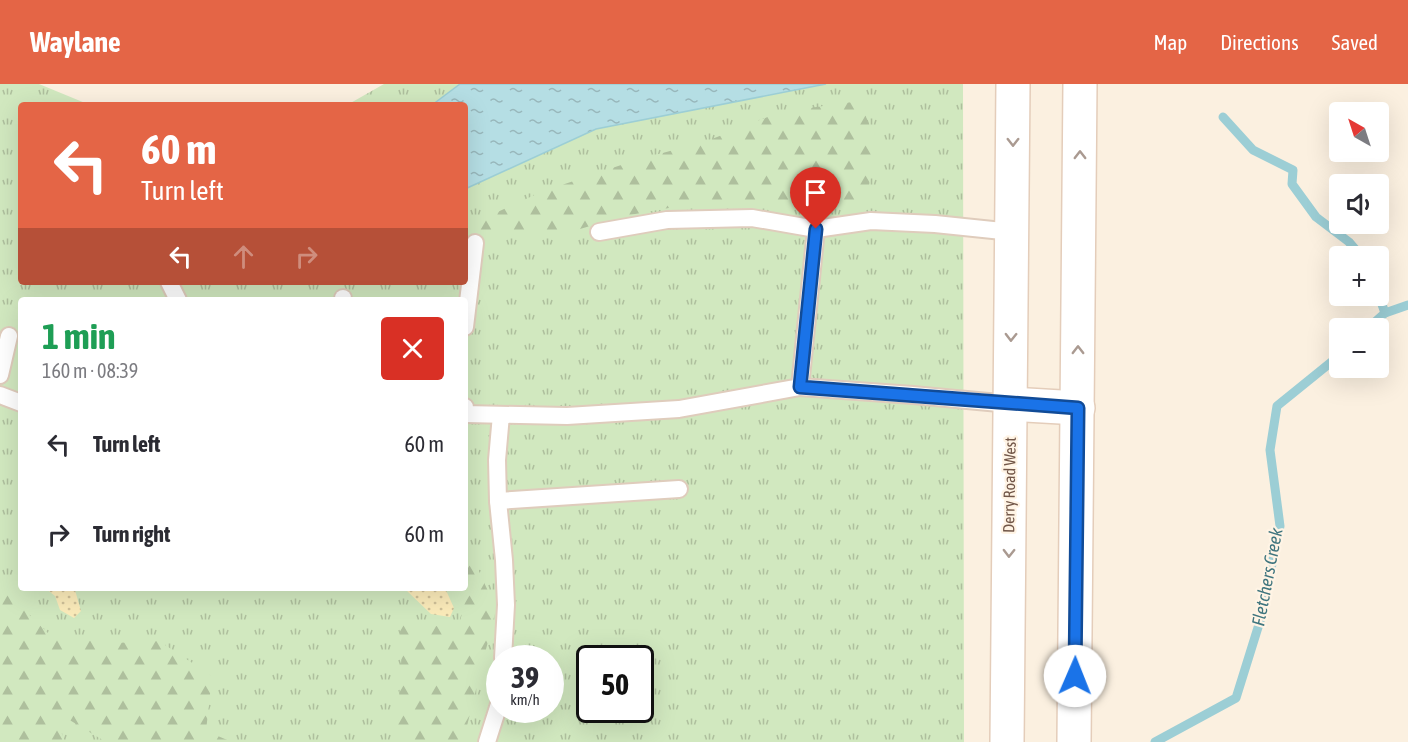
<!DOCTYPE html>
<meta charset="utf-8">
<style>
:root{--surface:#fff;--page:#f7f7f7;--text:#2b2b33;--muted:#7c7c81;--accent:#e46546}
body{margin:0;font-family:"Asap Condensed",sans-serif;background:var(--page);color:var(--text);height:100vh;display:flex;flex-direction:column;font-size:22px;white-space:nowrap}
*{box-sizing:border-box;margin:0}
p{font-size:20px;color:var(--muted)}
.icon{flex:none;width:33px;height:33px;fill:none;stroke:currentColor;stroke-width:2;stroke-linecap:round;stroke-linejoin:round}
.map{position:relative;flex:1;overflow:hidden}
.panel{position:absolute;left:18px;top:213px;width:450px;height:294px;display:flex;flex-direction:column;background:var(--surface);border-radius:6px;box-shadow:0 6px 24px #0002}
.panel>*{flex:none}
.banner{position:absolute;left:18px;top:18px;width:450px;height:183px;border-radius:6px;box-shadow:0 6px 24px #0002;background:#e46546;color:#fff;overflow:hidden}
.needle{width:39px;rotate:321deg}
.controls{position:absolute;left:1329px;top:18px;display:grid;gap:12px}
.controls a{display:grid;place-items:center;width:60px;height:60px;border-radius:6px;background:var(--surface);box-shadow:0 6px 24px #0002;font-size:30px}
.speed{position:absolute;left:486px;top:561px;display:flex;gap:12px;font-size:30px;font-weight:700;text-align:center}
.speed>*{display:grid;place-content:center;width:78px;height:78px;border-radius:50%;background:var(--surface);box-shadow:0 6px 24px #0002;line-height:1}
.speed small{font-size:15px;font-weight:400}
.speed .limit{border:3px solid #111;border-radius:9px;background:#fff;color:#111}
.pin{position:absolute;display:grid;place-items:center;width:51px;height:51px;color:#fff;margin:-62px -26px;border-radius:50% 50% 50% 0;rotate:-45deg;box-shadow:0 0 6px #0007}
.pin .icon{rotate:45deg}
.me{position:absolute;width:66px;margin:-33px;rotate:1deg;stroke-linejoin:round;filter:drop-shadow(0 0 4px #0008)}
.turn{display:flex;align-items:center;gap:21px;height:126px;padding:0 24px;font-size:27px}
.turn .icon{width:78px;height:78px;stroke-width:2.5}
.turn b{display:block;font-size:42px;line-height:51px}
.lanes{display:flex;align-items:center;height:57px;padding:0 24px;background:#0003;justify-content:center;gap:30px;direction:ltr}
.lanes .off{opacity:.35}
.round{display:grid;place-items:center;flex:none;width:63px;height:63px;border-radius:6px;background:var(--page)}
.headline{display:flex;align-items:center;justify-content:space-between;height:102px;padding:0 24px}
h1{font-size:36px;font-weight:700;line-height:45px;color:#1e9e55}
ul{padding:0;list-style:none}
li{display:flex;align-items:center;gap:18px;height:90px;padding:0 24px}
li div{flex:1}
li b{display:block;font-size:22px}
li em{font-style:normal}
header{display:flex;align-items:center;gap:36px;box-sizing:border-box;height:84px;padding:0 30px;background:var(--accent);color:#fff}
header strong{font-size:28px}
nav{display:flex;gap:33px;margin-inline-start:auto;font-size:21px}
.map>svg:first-child{display:block}
.grass{fill:url(#grass-tufts);fill-rule:evenodd}
.forest{fill:url(#forest-firs)}
.sand{fill:url(#sand-dots)}
.water{fill:url(#water-ripples);stroke:#9cced5;stroke-width:1.5}
.lines{fill:none;stroke-linecap:round;stroke-linejoin:round}
.stream{stroke:#9cced5;stroke-width:9}
.service-casing{stroke:#dfccbc;stroke-width:20}
.secondary-casing{stroke:#e4cdba;stroke-width:36}
.service{stroke:#fff;stroke-width:16}
.secondary{stroke:#fff;stroke-width:33}
.oneway{stroke:#aa9a91}
.route-casing{stroke:#114b97;stroke-width:15}
.route{stroke:#1a73e8;stroke-width:10}
.labels{text-anchor:middle;dominant-baseline:central;stroke-width:4.5;stroke-linejoin:round;paint-order:stroke}
.street-label{font-size:16px;fill:#715648;stroke:#fff4e5}
.water-label{font-size:18px;font-style:italic;fill:#3f757e;stroke:#fff4e5}
</style>
<header>
<strong>Waylane</strong>
<nav><a>Map</a><a>Directions</a><a>Saved</a></nav>
</header>
<div class="map">
<svg width="1408" height="658" viewBox="0 0 1408 658">
<defs>
<pattern id="grass-tufts" width="24" height="20" patternUnits="userSpaceOnUse" patternTransform="scale(1.5)"><rect width="24" height="20" fill="#d1e8bf"/><path d="M3 7l-1-3M5 7V3M7 7l1-3M15 17l-1-3M17 17v-4M19 17l1-3" fill="none" stroke="#aebf9d"/></pattern>
<pattern id="forest-firs" width="22" height="20" patternUnits="userSpaceOnUse" patternTransform="scale(1.5)"><rect width="22" height="20" fill="#d1e8bf"/><path d="M5 1l3.5 6h-7zM16 11l3.5 6h-7z" fill="#aebf9d"/></pattern>
<pattern id="sand-dots" width="8" height="8" patternUnits="userSpaceOnUse" patternTransform="scale(1.5)"><rect width="8" height="8" fill="#fbebba"/><path d="M2 2h.1M6 6h.1" fill="none" stroke="#d0c199" stroke-width="1.8" stroke-linecap="round"/></pattern>
<pattern id="water-ripples" width="26" height="14" patternUnits="userSpaceOnUse" patternTransform="scale(1.5)"><rect width="26" height="14" fill="#b5dee4"/><path d="M2 4q2-2 4 0t4 0M15 11q2-2 4 0t4 0" fill="none" stroke="#98b7bb"/></pattern>
</defs>
<rect width="100%" height="100%" fill="#fbf0e0"/>
<path class="grass" d="M0 0H39L90 21H21V198H465V21H347L384 0H963L964 658H0ZM21 216H465V504H21ZM500 574H550V626H500ZM590 574H640V626H590Z"/>
<g class="forest">
<polygon points="860,17 878,64 865,117 794,123 708,117 624,132 563,150 465,150 465,143 541,108 633,77 707,57 780,28"/>
<polygon points="465,456 496,525 463,658 397,658 402,561 398,535 458,546 467,508 464,504"/>
<polygon points="0,502 52,553 115,559 159,557 212,592 206,647 232,658 106,658 53,626 65,658 14,658 0,647"/>
</g>
<g class="sand">
<polygon points="45,504 79,504 75,506 81,527 74,534 60,526 55,512"/>
<polygon points="381,504 445,504 454,524 450,533 431,530 406,506 383,507"/>
</g>
<polygon class="water" points="460,0 826,0 596,45 465,105 465,21 432,21"/>
<g class="lines">
<g class="stream">
<polyline points="1223,33 1253,66 1293,86 1292,100 1316,133 1349,158 1361,172"/>
<polyline points="1378,209 1385,229"/>
<polyline points="1368,244 1385,229 1408,221"/>
<polyline points="1155,658 1236,614 1260,537 1280,442 1270,366 1277,322 1340,271"/>
</g>
<g class="service-casing">
<g id="service">
<polyline points="816,145 871,137 935,140 1012,148"/>
<polyline points="599,148 667,136 752,134 816,145 800,303 913,311 1010,320"/>
<polyline points="169,198 178,216"/>
<polyline points="343,214 343,216"/>
<polyline points="465,243 475,159"/>
<polyline points="0,291 9,252"/>
<polyline points="0,311 21,319"/>
<polyline points="465,323 465,330 567,332 679,325 800,303"/>
<polyline points="501,331 497,376 498,417 504,476 506,521 503,574"/>
<polyline points="498,417 679,405"/>
<polyline points="487,658 500,617"/>
</g>
</g>
<g class="secondary-casing">
<g id="secondary">
<polyline points="1010,320 1078,324"/>
<polyline points="1007,658 1013,0"/>
<polyline points="1074,658 1080,0"/>
</g>
</g>
<use href="#service" class="service"/>
<use href="#secondary" class="secondary"/>
</g>
<defs><path id="oneway-chevron" d="M-2-3.5L2.5 0L-2 3.5" fill="none" stroke-width="1.6" stroke-linecap="round" stroke-linejoin="round" transform="scale(1.5)"/></defs>
<g class="oneway">
<use href="#oneway-chevron" transform="translate(1013 58) rotate(90)"/>
<use href="#oneway-chevron" transform="translate(1080 71) rotate(-90)"/>
<use href="#oneway-chevron" transform="translate(1011 253) rotate(91)"/>
<use href="#oneway-chevron" transform="translate(1078 266) rotate(-90)"/>
<use href="#oneway-chevron" transform="translate(1009 469) rotate(91)"/>
</g>
<g class="lines">
<g class="route-casing">
<polyline id="route" points="816,145 800,303 1078,324 1075,592"/>
</g>
<use href="#route" class="route"/>
</g>
<g class="labels">
<g class="street-label">
<text transform="translate(1009 401) rotate(-89)">Derry Road West</text>
</g>
<g class="water-label">
<text transform="translate(1267 493) rotate(-79)">Fletchers Creek</text>
</g>
</g>
</svg>
<div class="controls">
<a><svg class="needle" viewBox="-14 -14 28 28"><path d="M0-13l5 13h-10z" fill="#e53935"/><path d="M0 13l5-13h-10z" fill="#7c7c81"/></svg></a>
<a><svg class="icon" aria-label="sound" viewBox="0 0 24 24"><path d="M4 9h4l5-4v14l-5-4H4zM17 9q2 3 0 6"/></svg></a>
<a>+</a>
<a>−</a>
</div>
<div class="speed"><div>39<small>km/h</small></div><div class="limit">50</div></div>
<div class="pin" style="left:816px;top:145px;background:#d93025"><svg class="icon" aria-label="arrive" viewBox="0 0 24 24"><path d="M6 21V4h12l-3 4 3 4H6"/></svg></div>
<svg class="me" style="left:1075px;top:592px" viewBox="-20 -20 40 40"><circle r="19" fill="#fff"/><path d="M0-13L10 11 0 6-10 11z" fill="#1a73e8"/></svg>
<div class="banner">
<div class="turn"><svg class="icon" aria-label="left" viewBox="0 0 24 24"><path d="M17 20v-9H6M10 6l-5 5 5 5"/></svg><div><b>60 m</b>Turn left</div></div>
<div class="lanes"><svg class="icon" aria-label="left" viewBox="0 0 24 24"><path d="M17 20v-9H6M10 6l-5 5 5 5"/></svg><svg class="icon off" aria-label="ahead" viewBox="0 0 24 24"><path d="M12 20V5M6 11l6-6 6 6"/></svg><svg class="icon off" aria-label="right" viewBox="0 0 24 24"><path d="M7 20v-9h11M14 6l5 5-5 5"/></svg></div>
</div>
<section class="panel">
<div class="headline"><div><h1>1 min</h1><p>160 m · 08:39</p></div><a class="round" style="background:#d93025;color:#fff"><svg class="icon" aria-label="close" viewBox="0 0 24 24"><path d="M6 6l12 12M18 6L6 18"/></svg></a></div>
<ul>
<li><svg class="icon" aria-label="left" viewBox="0 0 24 24"><path d="M17 20v-9H6M10 6l-5 5 5 5"/></svg><div><b>Turn left</b></div><em>60 m</em></li>
<li><svg class="icon" aria-label="right" viewBox="0 0 24 24"><path d="M7 20v-9h11M14 6l5 5-5 5"/></svg><div><b>Turn right</b></div><em>60 m</em></li>
</ul>
</section>
</div>
